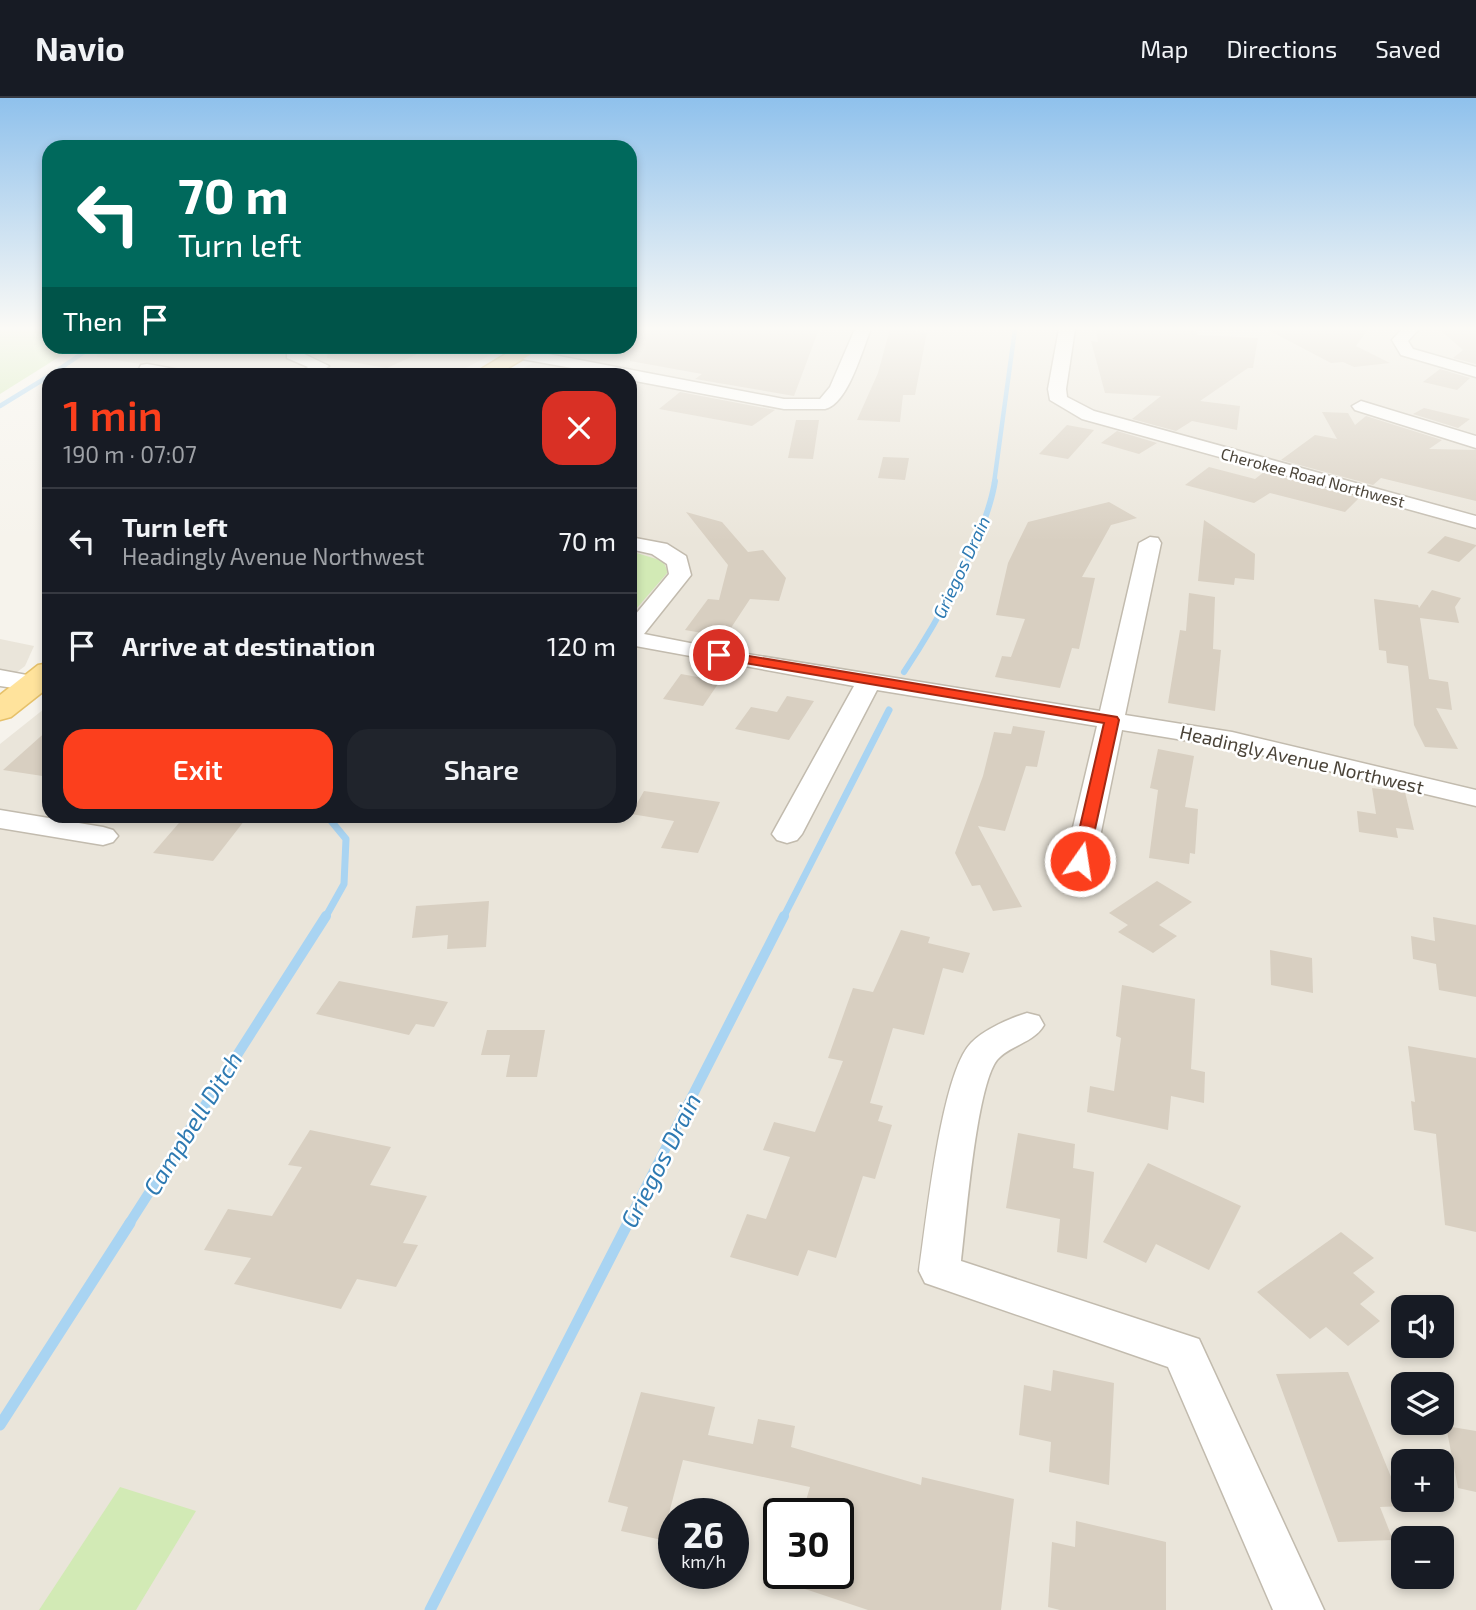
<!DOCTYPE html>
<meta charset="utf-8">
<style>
:root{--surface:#171b24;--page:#20242c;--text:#f1f3f6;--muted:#9ea1a6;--line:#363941;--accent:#fc3f1d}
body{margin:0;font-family:"Exo 2",sans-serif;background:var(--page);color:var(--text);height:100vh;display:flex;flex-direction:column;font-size:26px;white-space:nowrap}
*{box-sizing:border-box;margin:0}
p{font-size:23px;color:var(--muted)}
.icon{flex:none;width:38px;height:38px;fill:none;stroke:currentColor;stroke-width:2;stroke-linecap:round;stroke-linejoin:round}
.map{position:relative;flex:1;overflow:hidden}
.panel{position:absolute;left:42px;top:270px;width:595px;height:455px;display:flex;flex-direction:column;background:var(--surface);border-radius:21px;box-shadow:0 4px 10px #0003}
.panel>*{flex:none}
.top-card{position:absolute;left:42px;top:42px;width:595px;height:214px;border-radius:21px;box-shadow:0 4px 10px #0003;background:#00695c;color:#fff;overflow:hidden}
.buttons{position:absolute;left:1391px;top:1197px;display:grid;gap:14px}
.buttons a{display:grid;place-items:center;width:63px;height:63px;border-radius:14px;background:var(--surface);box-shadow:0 4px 10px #0003;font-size:35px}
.speed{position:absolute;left:658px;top:1400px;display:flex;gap:14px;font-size:35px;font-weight:700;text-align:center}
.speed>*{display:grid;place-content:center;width:91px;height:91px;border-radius:50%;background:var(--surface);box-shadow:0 4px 10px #0003;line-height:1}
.speed small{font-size:18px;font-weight:400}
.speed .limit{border:4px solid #111;border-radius:10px;background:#fff;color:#111}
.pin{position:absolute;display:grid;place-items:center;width:60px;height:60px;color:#fff;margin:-30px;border:4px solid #fff;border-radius:50%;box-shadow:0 2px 7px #0007}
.me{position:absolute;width:77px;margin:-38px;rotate:13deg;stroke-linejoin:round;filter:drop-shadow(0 0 5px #0008)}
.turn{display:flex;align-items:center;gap:24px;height:147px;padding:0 21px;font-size:32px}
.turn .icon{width:91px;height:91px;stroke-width:2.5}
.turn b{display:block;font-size:49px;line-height:60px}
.then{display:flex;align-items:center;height:66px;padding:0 21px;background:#0003;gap:14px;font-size:26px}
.round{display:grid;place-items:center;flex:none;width:74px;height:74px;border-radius:21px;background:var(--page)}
.headline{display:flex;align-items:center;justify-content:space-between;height:119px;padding:0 21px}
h1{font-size:42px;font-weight:600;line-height:52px;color:var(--accent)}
.action{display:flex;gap:14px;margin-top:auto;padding:14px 21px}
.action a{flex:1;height:80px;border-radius:21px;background:var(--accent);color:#fff;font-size:28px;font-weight:600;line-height:80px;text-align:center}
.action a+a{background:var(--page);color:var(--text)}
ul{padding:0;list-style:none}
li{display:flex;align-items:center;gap:21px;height:105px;padding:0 21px;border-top:2px solid var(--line)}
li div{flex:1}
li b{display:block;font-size:26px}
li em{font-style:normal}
header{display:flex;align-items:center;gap:42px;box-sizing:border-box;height:98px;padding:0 35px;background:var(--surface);border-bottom:2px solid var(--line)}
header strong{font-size:33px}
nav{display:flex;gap:38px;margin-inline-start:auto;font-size:24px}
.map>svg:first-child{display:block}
.residential{fill:#eae5da;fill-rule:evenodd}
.green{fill:#d2eab5}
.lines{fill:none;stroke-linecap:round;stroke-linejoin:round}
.stream-far4{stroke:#a9d4f2;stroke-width:4.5}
.stream-far3{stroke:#a9d4f2;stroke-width:6}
.stream-far2{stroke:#a9d4f2;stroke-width:7}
.stream-far1{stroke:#a9d4f2;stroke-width:10}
.stream{stroke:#a9d4f2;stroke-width:11}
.building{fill:#d8cfc1}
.minor-casing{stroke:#c2bbae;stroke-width:3}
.major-casing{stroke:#e6c16a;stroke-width:3}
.minor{fill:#fff;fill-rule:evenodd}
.major{fill:#ffe39c;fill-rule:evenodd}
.route{fill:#fc3f1d;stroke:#a42913;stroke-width:2}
.labels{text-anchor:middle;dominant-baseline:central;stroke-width:5;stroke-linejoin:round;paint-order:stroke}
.far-street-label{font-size:16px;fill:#4b4439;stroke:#fff}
.far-water-label{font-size:18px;font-style:italic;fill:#2e7ab2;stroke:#fff}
.street-label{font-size:19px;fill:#4b4439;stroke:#fff}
.near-water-label{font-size:24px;font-style:italic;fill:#2e7ab2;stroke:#fff}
</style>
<header>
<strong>Navio</strong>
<nav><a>Map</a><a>Directions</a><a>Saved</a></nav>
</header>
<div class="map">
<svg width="1476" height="1512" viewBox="0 0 1476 1512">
<rect width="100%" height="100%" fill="#f6f3ec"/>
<g class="residential">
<path d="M630 231H1476V1512H0V646L49 607V718H630V276H512L563 249 630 248ZM1404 1209H1442V1248H1404ZM1404 1286H1442V1325H1404ZM1404 1363H1442V1402H1404ZM674 1416H733V1475H674ZM779 1416H838V1475H779ZM1404 1440H1442V1479H1404Z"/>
<polygon points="105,248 506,249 454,276 202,276 97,259 98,253"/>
<polygon points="0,541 34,548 25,568 0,587"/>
</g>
<g class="green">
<polygon points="0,231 49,231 49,248 75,249 0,296"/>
<polygon points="630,453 663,463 668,474 630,518"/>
<polygon points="120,1389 196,1413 136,1512 39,1512"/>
</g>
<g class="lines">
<g class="stream-far4">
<polyline points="52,276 93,248"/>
<polyline points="0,308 49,278"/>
<polyline points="994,385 1015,231"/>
</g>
<path class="stream-far3" d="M904 574C936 526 986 439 995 383"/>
<g class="stream-far2">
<polyline points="325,820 344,786 346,741 327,718"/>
<polyline points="783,820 889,612"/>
</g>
<g class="stream-far1">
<polyline points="129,1126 326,818"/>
<polyline points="627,1126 784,818"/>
</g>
<g class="stream">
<polyline points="0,1327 130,1125"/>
<polyline points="430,1512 628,1125"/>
</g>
</g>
<g class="building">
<polygon points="630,231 819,231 794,298 695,281 702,276 630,263"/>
<polygon points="890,231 927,234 915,297 903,297 900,324 857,322 878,275"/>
<polygon points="1096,231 1196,233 1197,237 1258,240 1253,270 1248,270 1200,303 1240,308 1237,332 1192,323 1176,333 1132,321 1161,298 1105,295 1091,243 1098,244"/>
<polygon points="1266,231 1368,231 1356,248 1390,265 1354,269 1343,264 1331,265"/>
<polygon points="1439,231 1476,231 1476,266 1453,260 1463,252"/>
<polygon points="328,248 435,248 387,270 327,260"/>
<polygon points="1440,271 1470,280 1457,292 1423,284"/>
<polygon points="680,294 775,312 752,328 659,311"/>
<polygon points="1424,310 1470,321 1458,330 1413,316"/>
<polygon points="1322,314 1348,315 1355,327 1366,318 1442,342 1429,351 1476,352 1476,403 1381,380 1373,387 1281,362 1315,337 1337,341"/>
<polygon points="796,322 819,322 813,361 788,360"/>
<polygon points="1067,327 1094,332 1068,361 1039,356"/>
<polygon points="1117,333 1157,345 1139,356 1101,345"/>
<polygon points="883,359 909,360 905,382 878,380"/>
<polygon points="1209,369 1255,381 1264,374 1359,400 1345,414 1270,395 1254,405 1185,387"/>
<polygon points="1109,404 1137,420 1111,427 1082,479 1095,480 1079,551 1072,550 1060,590 995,579 1002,558 1011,559 1025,521 996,517 1008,465 1028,424"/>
<polygon points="686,414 722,424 748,454 763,452 786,480 779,503 750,501 725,539 685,532 708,501 719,502 728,467"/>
<polygon points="1204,422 1255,456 1254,482 1235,480 1234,487 1198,483"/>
<polygon points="1445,438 1476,447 1476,448 1459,464 1427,455"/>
<polygon points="1432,492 1461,500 1455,509 1459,525 1420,520 1429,581 1448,584 1452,612 1436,610 1458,651 1425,649 1414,627 1408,568 1387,565 1386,553 1379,552 1374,501 1418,507 1419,510"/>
<polygon points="1189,495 1215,499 1213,551 1221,552 1215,613 1168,605 1180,532 1186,533"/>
<polygon points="681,576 720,583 703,608 663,601"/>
<polygon points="787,598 814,603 789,642 735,631 751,609 777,614"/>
<polygon points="1013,628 1045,633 1037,669 1026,668 1005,733 978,728 1022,809 993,813 980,787 972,788 955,755 983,678 994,634 1011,636"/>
<polygon points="49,631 49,679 3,672"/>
<polygon points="1158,651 1194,658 1185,709 1198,711 1195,756 1190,755 1189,766 1149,760 1158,692 1150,690"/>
<polygon points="1372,690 1405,694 1414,732 1396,730 1398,740 1359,734 1357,713 1376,716"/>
<polygon points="644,693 720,704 698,755 661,750 674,723 631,716"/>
<polygon points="185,718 248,718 213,763 153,755"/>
<polygon points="1157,783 1192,804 1159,827 1177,838 1153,855 1118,834 1128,827 1109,815"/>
<polygon points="489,803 486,849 447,851 448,837 412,840 416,808"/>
<polygon points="1433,819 1476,827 1476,899 1439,892 1436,866 1413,861 1411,838 1435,843"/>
<polygon points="901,832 930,839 928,845 970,855 963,875 943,870 924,937 893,930 870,1005 883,1008 878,1023 892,1027 875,1081 863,1078 836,1160 808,1152 798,1178 730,1159 747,1116 766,1121 790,1059 763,1052 774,1024 815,1034 843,963 828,960 853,890 873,894"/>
<polygon points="1270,852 1312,860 1313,895 1271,887"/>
<polygon points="339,883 448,904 434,929 416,926 409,937 316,916"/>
<polygon points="1122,887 1195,901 1191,971 1205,974 1204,1005 1171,998 1168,1032 1087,1014 1090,988 1114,993 1121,940 1116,938"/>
<polygon points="487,932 545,932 537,979 506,979 510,957 481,957"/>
<polygon points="1408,948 1476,960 1476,1134 1445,1127 1436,1036 1414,1032 1411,1003 1415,1004"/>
<polygon points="310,1032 391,1049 370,1087 427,1098 403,1145 418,1147 396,1189 357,1181 341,1211 234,1186 251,1160 204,1152 228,1111 272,1118 302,1069 288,1067"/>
<polygon points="1018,1035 1075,1046 1073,1070 1094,1074 1087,1161 1057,1154 1060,1121 1006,1110"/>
<polygon points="1148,1065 1241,1108 1209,1172 1156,1146 1146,1165 1103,1144"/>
<polygon points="1341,1134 1374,1160 1353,1175 1375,1194 1360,1206 1380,1223 1348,1248 1326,1229 1310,1241 1257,1194"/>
<polygon points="1053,1272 1114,1285 1109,1387 1049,1374 1051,1344 1019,1337 1024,1287 1051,1293"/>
<polygon points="1341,1274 1348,1274 1403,1408 1380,1409 1393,1442 1338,1444 1276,1276"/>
<polygon points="641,1294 715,1309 708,1337 753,1346 758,1321 795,1328 791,1349 921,1387 922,1379 1014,1401 1001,1512 868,1512 769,1479 770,1475 838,1475 838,1416 802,1416 810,1389 683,1362 662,1442 621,1433 628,1409 608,1404"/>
<polygon points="1446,1328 1476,1333 1476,1394 1458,1390"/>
<polygon points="1076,1423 1166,1444 1166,1512 1060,1512 1048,1509 1052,1444 1075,1449"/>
</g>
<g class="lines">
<g class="minor-casing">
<g id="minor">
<path d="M855 231H871C862 252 848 306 825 311H784L630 282V276H605L522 261 514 256 522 251 784 301H820L830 289Z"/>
<polygon points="1059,231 1075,231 1066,291 1067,299 1094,313 1476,418 1476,430 1082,321 1050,302 1048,291"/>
<polygon points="1402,231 1419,231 1408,243 1413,251 1476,269 1476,279 1401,257 1392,242"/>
<polygon points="287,248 303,248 302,255 329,268 318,276 299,276 308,269 287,260"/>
<polygon points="147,266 180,272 182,276 141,275 139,271 141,267"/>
<polygon points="1361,303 1476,338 1476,350 1355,312 1352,308"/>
<polygon points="630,439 667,446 686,458 691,477 644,536 741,555 1100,613 1139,445 1150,439 1158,440 1161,445 1125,617 1232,634 1476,692 1476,708 1232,650 1122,632 1095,763 1091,770 1080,772 1069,770 1065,763 1097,628 877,592 802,736 797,742 787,745 777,742 772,736 854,588 630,547 630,523 669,476 667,466 652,456 630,451"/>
<polygon points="0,572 43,580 47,585 43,590 34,593 0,588"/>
<polygon points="0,712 103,729 113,732 118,738 113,744 103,747 0,730"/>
<path d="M1027 915 1039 918 1044 927C1034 945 1010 947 997 962 976 989 966 1123 961 1163L1199 1241 1324 1512H1273L1168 1269 925 1185 919 1173C926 1126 941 975 971 945 983 932 1010 920 1027 915Z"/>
</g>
</g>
<g class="major-casing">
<g id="major">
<polygon points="519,248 545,248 498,276 473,276"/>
<polygon points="49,565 49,589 11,619 0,622 0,597 38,567"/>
</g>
</g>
<use href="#minor" class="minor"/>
<use href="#major" class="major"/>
</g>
<linearGradient id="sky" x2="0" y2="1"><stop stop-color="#8fc1ec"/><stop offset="0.52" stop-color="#fbfaf6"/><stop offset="1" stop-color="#fbfaf6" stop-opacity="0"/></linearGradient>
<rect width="1476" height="443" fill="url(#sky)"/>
<polygon class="route" points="719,553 1117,619 1119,622 1088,763 1080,768 1072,763 1104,625 714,560 714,555"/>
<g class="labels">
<g class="far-street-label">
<text transform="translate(1313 379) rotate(15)">Cherokee Road Northwest</text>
</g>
<g class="far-water-label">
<text transform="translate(961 469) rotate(-65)">Griegos Drain</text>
</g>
<g class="street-label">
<text transform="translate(1302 661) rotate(13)">Headingly Avenue Northwest</text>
</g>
<g class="near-water-label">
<text transform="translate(192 1025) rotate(-58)">Campbell Ditch</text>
<text transform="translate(660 1062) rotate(-63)">Griegos Drain</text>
</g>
</g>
</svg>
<div class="buttons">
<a><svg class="icon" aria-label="sound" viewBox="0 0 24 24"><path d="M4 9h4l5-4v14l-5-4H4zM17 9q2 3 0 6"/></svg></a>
<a><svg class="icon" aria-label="layers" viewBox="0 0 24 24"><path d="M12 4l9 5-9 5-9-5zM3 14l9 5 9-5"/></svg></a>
<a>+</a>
<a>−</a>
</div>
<div class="speed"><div>26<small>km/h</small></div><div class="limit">30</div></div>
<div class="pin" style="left:719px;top:557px;background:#d93025"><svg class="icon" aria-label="arrive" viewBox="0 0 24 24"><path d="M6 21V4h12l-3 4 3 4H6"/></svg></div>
<svg class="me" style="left:1080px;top:763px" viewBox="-20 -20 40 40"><circle r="17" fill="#fc3f1d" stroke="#fff" stroke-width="3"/><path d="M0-11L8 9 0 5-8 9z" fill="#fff"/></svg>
<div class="top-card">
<div class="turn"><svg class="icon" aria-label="left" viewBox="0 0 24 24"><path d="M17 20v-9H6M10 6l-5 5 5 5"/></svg><div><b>70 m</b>Turn left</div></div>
<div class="then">Then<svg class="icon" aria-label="arrive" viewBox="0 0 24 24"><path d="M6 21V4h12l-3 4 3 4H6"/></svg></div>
</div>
<section class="panel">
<div class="headline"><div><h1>1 min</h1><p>190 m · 07:07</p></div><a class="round" style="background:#d93025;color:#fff"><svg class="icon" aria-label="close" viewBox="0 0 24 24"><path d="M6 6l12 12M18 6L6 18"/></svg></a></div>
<ul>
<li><svg class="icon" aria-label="left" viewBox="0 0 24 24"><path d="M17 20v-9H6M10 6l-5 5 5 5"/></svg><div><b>Turn left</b><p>Headingly Avenue Northwest</p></div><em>70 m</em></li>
<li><svg class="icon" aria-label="arrive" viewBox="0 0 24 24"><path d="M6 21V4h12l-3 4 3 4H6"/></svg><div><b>Arrive at destination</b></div><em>120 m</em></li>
</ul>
<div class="action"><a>Exit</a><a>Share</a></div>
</section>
</div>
